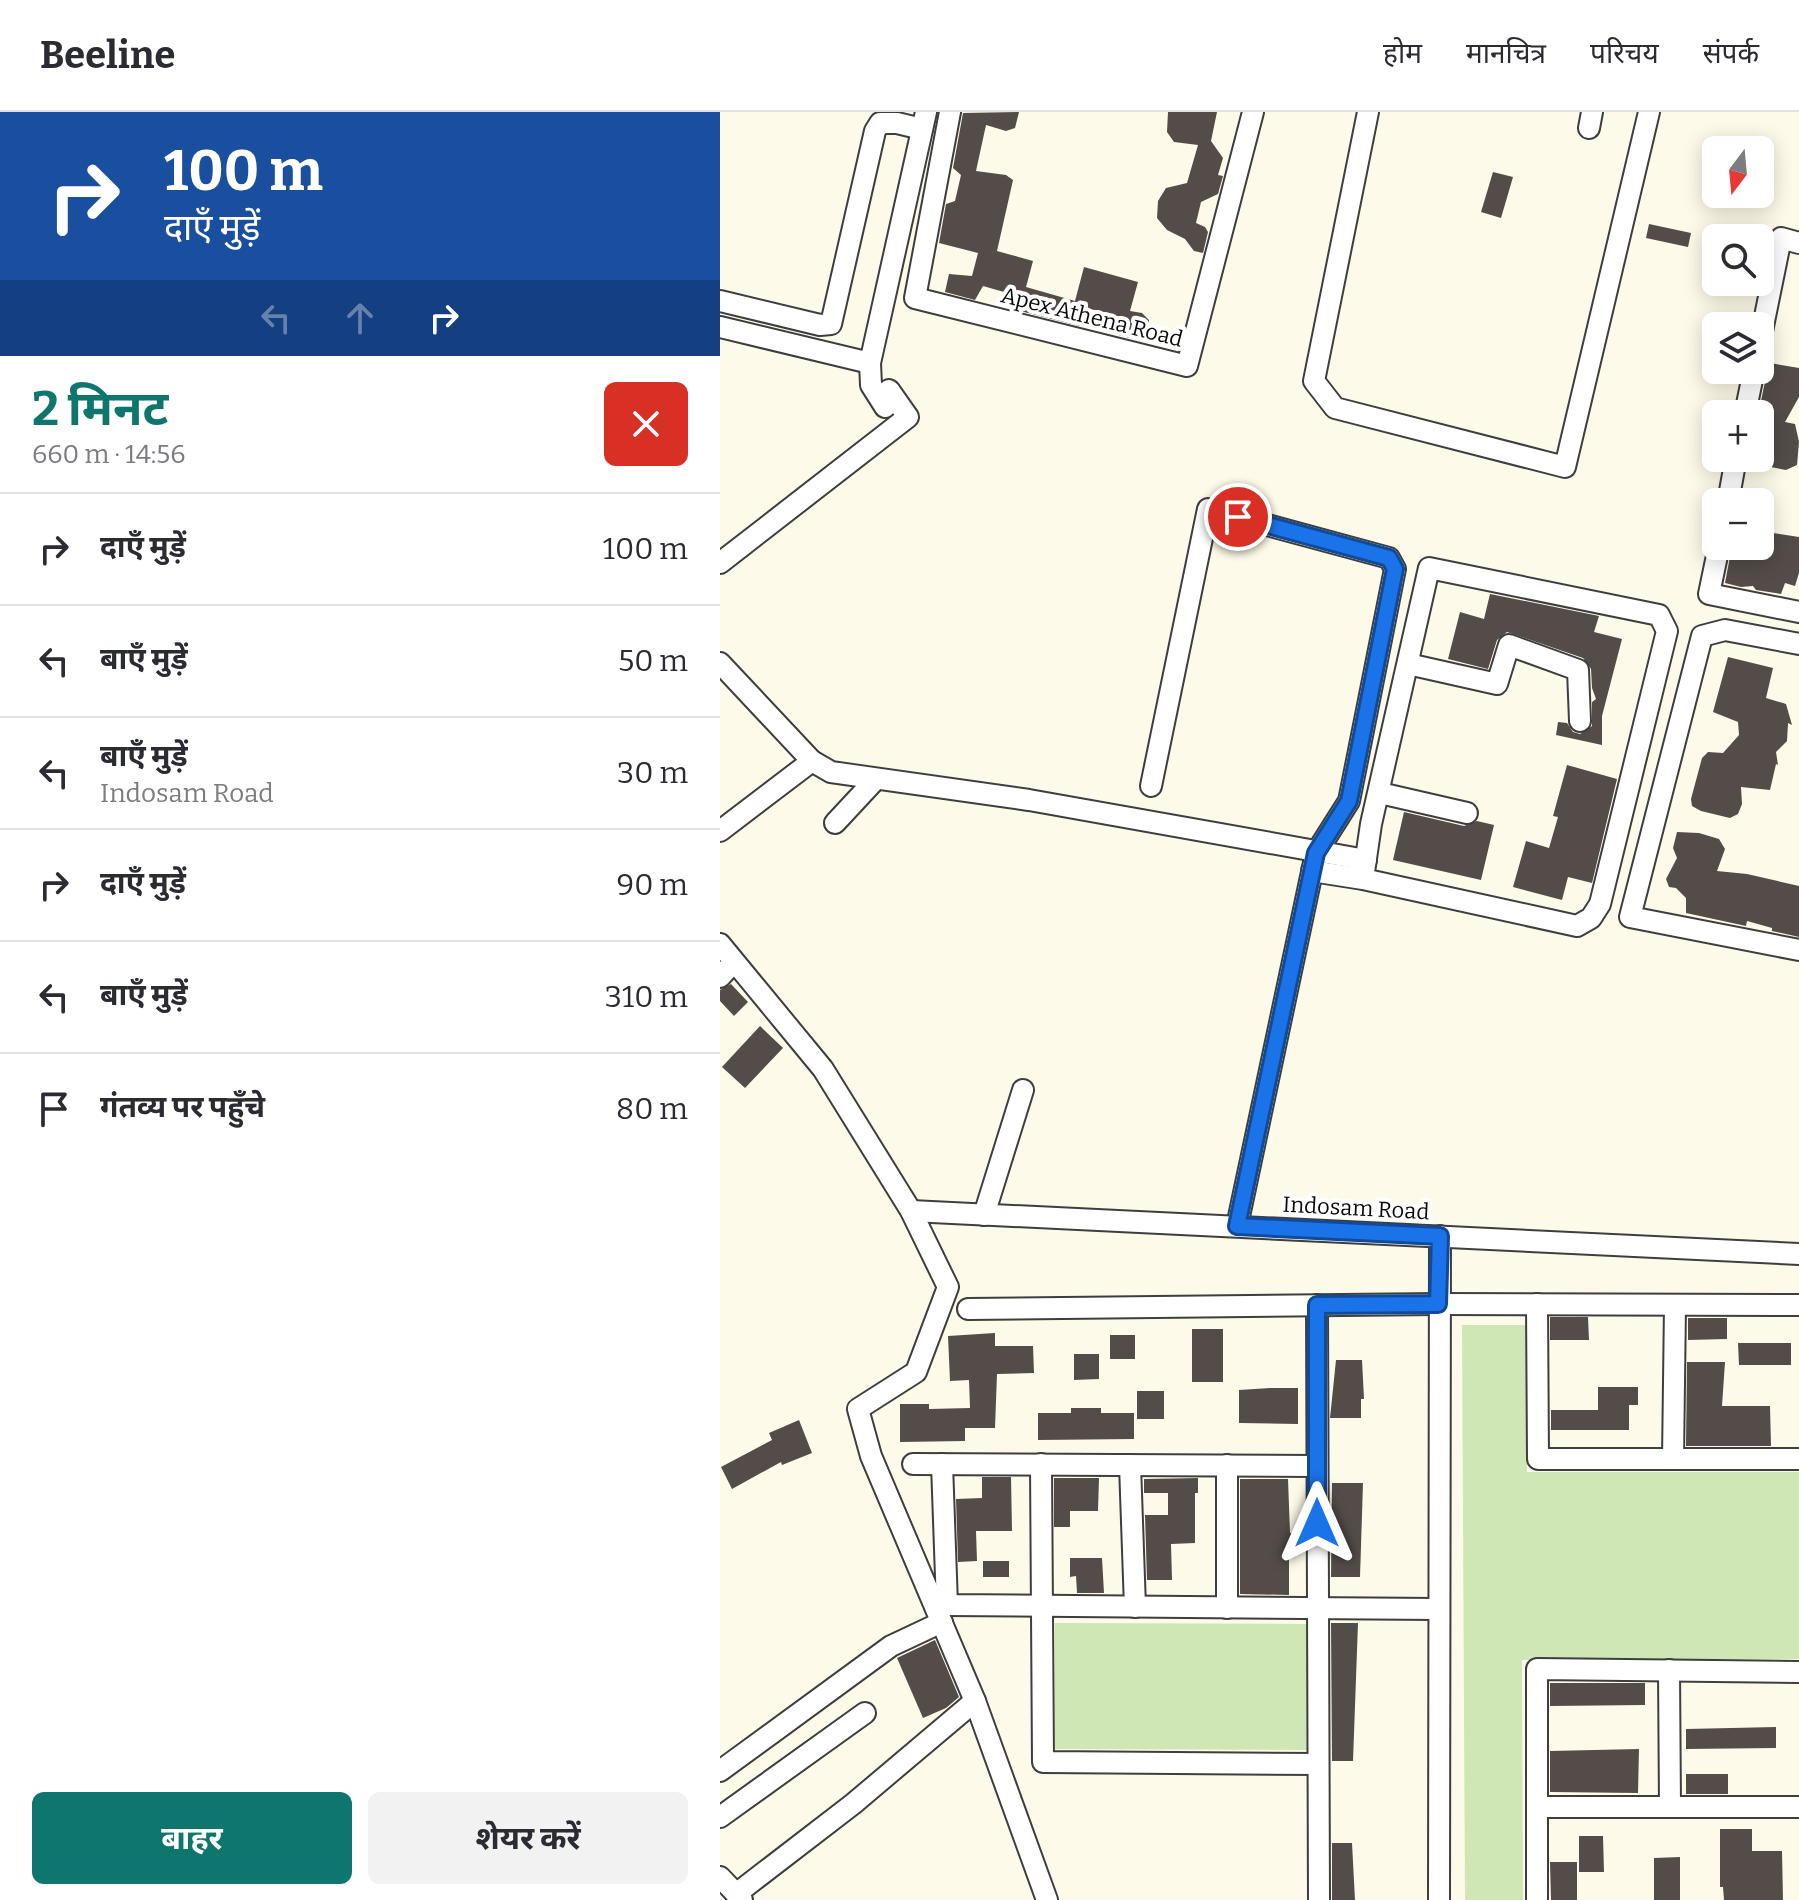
<!DOCTYPE html>
<html lang="hi">
<meta charset="utf-8">
<style>
:root{--surface:#fff;--page:#f2f2f3;--text:#2b2b33;--muted:#7c7c81;--line:#e1e1e2;--accent:#0f766e}
body{margin:0;font-family:Bitter,"Noto Sans Devanagari",serif;background:var(--page);color:var(--text);height:100vh;display:flex;flex-direction:column;font-size:30px;white-space:nowrap}
*{box-sizing:border-box;margin:0}
p{font-size:26px;color:var(--muted)}
.icon{flex:none;width:44px;height:44px;fill:none;stroke:currentColor;stroke-width:2;stroke-linecap:round;stroke-linejoin:round}
.map{position:relative;flex:1;overflow:hidden}
.details{display:flex;flex-direction:column;background:var(--surface);width:720px}
.details>*{flex:none}
.hud{background:#1a4fa0;color:#fff;overflow:hidden}
.needle{width:52px;rotate:196deg}
.fabs{position:absolute;left:982px;top:24px;display:grid;gap:16px}
.fabs a{display:grid;place-items:center;width:72px;height:72px;border-radius:12px;background:var(--surface);box-shadow:0 4px 20px #0003;font-size:40px}
.pin{position:absolute;display:grid;place-items:center;width:68px;height:68px;color:#fff;margin:-34px;border:4px solid #fff;border-radius:50%;box-shadow:0 2px 8px #0007}
.me{position:absolute;width:88px;margin:-44px;rotate:0deg;stroke-linejoin:round;filter:drop-shadow(0 0 6px #0008)}
.turn{display:flex;align-items:center;gap:28px;height:168px;padding:0 32px;font-size:36px}
.turn .icon{width:104px;height:104px;stroke-width:2.5}
.turn b{display:block;font-size:56px;line-height:68px}
.lanes{display:flex;align-items:center;height:76px;padding:0 32px;background:#0003;justify-content:center;gap:40px;direction:ltr}
.lanes .off{opacity:.35}
.round{display:grid;place-items:center;flex:none;width:84px;height:84px;border-radius:12px;background:var(--page)}
.summary{display:flex;align-items:center;justify-content:space-between;height:136px;padding:0 32px}
h1{font-size:48px;font-weight:700;line-height:60px;color:var(--accent)}
.button{display:flex;gap:16px;margin-top:auto;padding:16px 32px}
.button a{flex:1;height:92px;border-radius:12px;background:var(--accent);color:#fff;font-size:32px;font-weight:700;line-height:92px;text-align:center}
.button a+a{background:var(--page);color:var(--text)}
ul{padding:0;list-style:none}
li{display:flex;align-items:center;gap:24px;height:112px;padding:0 32px;border-top:2px solid var(--line)}
li div{flex:1}
li b{display:block;font-size:30px}
li em{font-style:normal}
header{display:flex;align-items:center;gap:48px;box-sizing:border-box;height:112px;padding:0 40px;background:var(--surface);border-bottom:2px solid var(--line)}
header strong{font-size:38px}
nav{display:flex;gap:44px;margin-inline-start:auto;font-size:28px}
main{display:flex;flex:1;min-height:0}
.map>svg:first-child{display:block}
.green{fill:#cfe6b5}
.building{fill:#534c48}
.lines{fill:none;stroke-linecap:round;stroke-linejoin:round}
.minor-casing{stroke:#3e3e3e;stroke-width:24}
.minor{stroke:#fff;stroke-width:20}
.route-casing{stroke:#114b97;stroke-width:20}
.route{stroke:#1a73e8;stroke-width:14}
.labels{text-anchor:middle;dominant-baseline:central;stroke-width:8;stroke-linejoin:round;paint-order:stroke}
.street-label{font-size:22px;fill:#0b0b0b;stroke:#fff}
</style>
<header>
<strong>Beeline</strong>
<nav><a>होम</a><a>मानचित्र</a><a>परिचय</a><a>संपर्क</a></nav>
</header>
<main>
<section class="details">
<div class="hud">
<div class="turn"><svg class="icon" aria-label="right" viewBox="0 0 24 24"><path d="M7 20v-9h11M14 6l5 5-5 5"/></svg><div><b>100 m</b>दाएँ मुड़ें</div></div>
<div class="lanes"><svg class="icon off" aria-label="left" viewBox="0 0 24 24"><path d="M17 20v-9H6M10 6l-5 5 5 5"/></svg><svg class="icon off" aria-label="ahead" viewBox="0 0 24 24"><path d="M12 20V5M6 11l6-6 6 6"/></svg><svg class="icon" aria-label="right" viewBox="0 0 24 24"><path d="M7 20v-9h11M14 6l5 5-5 5"/></svg></div>
</div>
<div class="summary"><div><h1>2 मिनट</h1><p>660 m · 14:56</p></div><a class="round" style="background:#d93025;color:#fff"><svg class="icon" aria-label="close" viewBox="0 0 24 24"><path d="M6 6l12 12M18 6L6 18"/></svg></a></div>
<ul>
<li><svg class="icon" aria-label="right" viewBox="0 0 24 24"><path d="M7 20v-9h11M14 6l5 5-5 5"/></svg><div><b>दाएँ मुड़ें</b></div><em>100 m</em></li>
<li><svg class="icon" aria-label="left" viewBox="0 0 24 24"><path d="M17 20v-9H6M10 6l-5 5 5 5"/></svg><div><b>बाएँ मुड़ें</b></div><em>50 m</em></li>
<li><svg class="icon" aria-label="left" viewBox="0 0 24 24"><path d="M17 20v-9H6M10 6l-5 5 5 5"/></svg><div><b>बाएँ मुड़ें</b><p>Indosam Road</p></div><em>30 m</em></li>
<li><svg class="icon" aria-label="right" viewBox="0 0 24 24"><path d="M7 20v-9h11M14 6l5 5-5 5"/></svg><div><b>दाएँ मुड़ें</b></div><em>90 m</em></li>
<li><svg class="icon" aria-label="left" viewBox="0 0 24 24"><path d="M17 20v-9H6M10 6l-5 5 5 5"/></svg><div><b>बाएँ मुड़ें</b></div><em>310 m</em></li>
<li><svg class="icon" aria-label="arrive" viewBox="0 0 24 24"><path d="M6 21V4h12l-3 4 3 4H6"/></svg><div><b>गंतव्य पर पहुँचे</b></div><em>80 m</em></li>
</ul>
<div class="button"><a>बाहर</a><a>शेयर करें</a></div>
</section>
<div class="map">
<svg width="1079" height="1788" viewBox="0 0 1079 1788">
<rect width="100%" height="100%" fill="#fefae9"/>
<g class="green">
<polygon points="742,1213 806,1213 807,1360 1079,1360 1079,1547 802,1548 803,1788 745,1788"/>
<polygon points="335,1511 587,1512 587,1638 335,1637"/>
</g>
<g class="building">
<polygon points="299,0 295,16 286,19 266,13 256,59 286,63 293,68 277,139 313,149 306,175 355,189 364,155 418,170 410,199 422,201 429,208 429,221 423,229 398,223 402,210 393,202 365,196 360,214 292,197 291,182 263,174 255,188 225,180 229,162 252,164 258,141 219,131 226,92 235,89 241,63 233,56 243,1"/>
<polygon points="448,0 497,0 491,29 503,46 498,63 503,64 498,82 481,90 476,111 485,115 488,120 483,141 474,139 465,127 447,118 437,106 438,89 446,76 467,71 478,33 454,30 447,20"/>
<polygon points="773,60 793,65 781,106 761,100"/>
<polygon points="929,112 971,121 968,135 926,126"/>
<polygon points="1044,250 1079,256 1079,285 1065,310 1075,312 1079,330 1077,353 1066,358 1040,353 1040,294 1047,260"/>
<polygon points="1040,419 1079,425 1079,461 1075,474 1065,471 1061,482 1036,478 1033,474 1021,475 1005,471 1012,434 1040,434"/>
<polygon points="770,482 879,504 874,520 902,527 882,604 882,633 836,623 838,610 847,611 853,620 860,622 872,614 872,590 876,587 872,576 871,557 863,546 787,520 777,528 768,557 728,547 740,500 764,507"/>
<polygon points="1008,545 1053,556 1046,586 1066,592 1072,613 1068,611 1067,629 1056,640 1058,653 1056,652 1050,678 1021,675 1022,692 1018,702 1010,706 981,699 972,694 971,687 982,646 988,640 1003,641 1019,623 1018,610 993,600"/>
<polygon points="847,653 897,667 872,771 848,765 842,788 793,775 806,729 829,736 838,705 833,704"/>
<polygon points="684,700 744,714 757,709 774,713 761,768 673,748"/>
<polygon points="957,720 979,721 999,727 1005,737 997,759 1027,762 1079,774 1079,825 1052,819 1052,816 1027,809 1026,814 966,801 966,786 956,776 949,775 946,767 957,746 953,736"/>
<polygon points="11,872 28,890 14,904 0,889 0,878"/>
<polygon points="40,914 63,936 25,976 2,955"/>
<polygon points="830,1205 868,1205 869,1228 830,1228"/>
<polygon points="968,1206 1007,1206 1007,1227 968,1228"/>
<rect x="472" y="1217" width="31" height="53"/>
<polygon points="275,1221 275,1234 313,1234 314,1261 277,1262 275,1316 245,1316 245,1329 180,1330 180,1292 209,1292 209,1297 250,1296 249,1268 230,1269 228,1224"/>
<rect x="390" y="1223" width="25" height="24"/>
<polygon points="1018,1231 1071,1231 1071,1253 1019,1253"/>
<polygon points="354,1242 379,1242 379,1267 354,1268"/>
<polygon points="616,1248 642,1248 644,1287 641,1287 641,1306 610,1306"/>
<polygon points="967,1250 1005,1250 1002,1294 1050,1294 1051,1334 966,1334"/>
<polygon points="878,1275 918,1275 918,1293 909,1293 909,1318 831,1318 831,1298 878,1298"/>
<polygon points="550,1276 578,1276 578,1312 519,1311 519,1278"/>
<rect x="417" y="1279" width="27" height="28"/>
<polygon points="351,1296 381,1296 381,1301 414,1301 414,1327 318,1328 318,1301 351,1301"/>
<polygon points="79,1308 92,1341 62,1353 61,1350 12,1377 1,1355 52,1328 49,1321"/>
<polygon points="262,1365 291,1365 292,1419 256,1419 257,1449 238,1450 236,1387 262,1386"/>
<polygon points="334,1366 379,1366 378,1399 350,1399 350,1415 334,1415"/>
<polygon points="478,1366 478,1381 475,1381 475,1431 451,1432 452,1468 427,1468 425,1403 448,1403 448,1381 424,1381 424,1367"/>
<polygon points="520,1367 568,1367 570,1421 577,1421 577,1436 569,1436 569,1483 520,1482"/>
<polygon points="612,1371 643,1371 640,1465 611,1465"/>
<polygon points="350,1446 382,1446 384,1481 357,1481 356,1464 350,1465"/>
<rect x="263" y="1449" width="26" height="16"/>
<polygon points="611,1511 638,1511 633,1649 612,1649"/>
<polygon points="215,1528 239,1585 226,1596 203,1606 177,1546"/>
<polygon points="830,1571 925,1571 925,1593 830,1594"/>
<polygon points="1056,1615 1056,1636 966,1637 966,1617"/>
<polygon points="919,1637 918,1681 830,1680 830,1639"/>
<rect x="966" y="1662" width="42" height="20"/>
<polygon points="1000,1717 1032,1717 1032,1739 1062,1739 1063,1788 1004,1788 1003,1775 1000,1775"/>
<polygon points="859,1724 883,1724 884,1760 859,1760"/>
<polygon points="612,1731 632,1731 635,1788 612,1788"/>
<polygon points="960,1745 960,1788 934,1788 934,1746"/>
<polygon points="830,1750 857,1750 857,1788 831,1788"/>
</g>
<g class="lines">
<g class="minor-casing">
<g id="minor">
<polyline points="230,0 195,186 467,254 533,0"/>
<polyline points="648,0 594,269 615,296 845,355 929,0"/>
<polyline points="869,16 872,0"/>
<polyline points="0,189 100,213 111,212 155,19 160,11 177,11 202,17"/>
<polyline points="0,215 150,251 206,0"/>
<polyline points="1040,229 1061,126 1079,131"/>
<polyline points="150,251 151,273 165,295"/>
<polyline points="1025,302 1034,258"/>
<polyline points="1008,390 1016,346"/>
<polyline points="999,434 989,482 1079,500"/>
<polyline points="0,451 188,305 169,278"/>
<polyline points="1079,532 1005,518 982,524 910,805 1079,838"/>
<polyline points="0,551 92,649 111,660 309,688 646,748"/>
<polyline points="688,552 777,572 789,533 858,558 860,609"/>
<polyline points="431,674 488,397 669,446 675,457 629,689 596,741 517,1114"/>
<polyline points="660,681 747,701"/>
<polyline points="115,711 155,668"/>
<polyline points="0,719 92,649"/>
<polyline points="592,759 643,767 857,814 871,806 880,792 947,519 939,503 709,456 651,712 643,767"/>
<polyline points="0,832 103,957 191,1099 228,1175 196,1260 138,1297 151,1344 255,1589 327,1788"/>
<polyline points="0,865 14,850"/>
<polyline points="191,1099 1079,1142"/>
<polyline points="264,1103 303,978"/>
<polyline points="817,1192 818,1347 1079,1347"/>
<polyline points="597,1193 599,1788"/>
<polyline points="248,1197 718,1192 1079,1193"/>
<polyline points="953,1347 955,1193"/>
<polyline points="193,1352 597,1354"/>
<polyline points="222,1352 227,1493 718,1497"/>
<polyline points="321,1352 323,1650 598,1652"/>
<polyline points="410,1353 415,1495"/>
<polyline points="507,1496 507,1353"/>
<polyline points="949,1558 950,1695"/>
<polyline points="0,1659 171,1534 222,1510"/>
<polyline points="817,1695 1079,1695"/>
<polyline points="0,1705 145,1601"/>
<polyline points="0,1765 22,1788"/>
<polyline points="16,1782 133,1692 255,1589"/>
<polyline points="719,1788 720,1124"/>
<polyline points="817,1788 817,1557 1079,1560"/>
</g>
</g>
<use href="#minor" class="minor"/>
</g>
<g class="lines">
<g class="route-casing">
<polyline id="route" points="518,405 669,446 675,457 629,689 596,741 517,1114 720,1124 718,1192 597,1193 597,1411"/>
</g>
<use href="#route" class="route"/>
</g>
<g class="labels">
<g class="street-label">
<text transform="translate(372 205) rotate(14)">Apex Athena Road</text>
<text transform="translate(636 1096) rotate(3)">Indosam Road</text>
</g>
</g>
</svg>
<div class="fabs">
<a><svg class="needle" viewBox="-14 -14 28 28"><path d="M0-13l5 13h-10z" fill="#e53935"/><path d="M0 13l5-13h-10z" fill="#7c7c81"/></svg></a>
<a><svg class="icon" aria-label="search" viewBox="0 0 24 24"><circle cx="10" cy="10" r="6"/><path d="M15 15l6 6"/></svg></a>
<a><svg class="icon" aria-label="layers" viewBox="0 0 24 24"><path d="M12 4l9 5-9 5-9-5zM3 14l9 5 9-5"/></svg></a>
<a>+</a>
<a>−</a>
</div>
<div class="pin" style="left:518px;top:405px;background:#d93025"><svg class="icon" aria-label="arrive" viewBox="0 0 24 24"><path d="M6 21V4h12l-3 4 3 4H6"/></svg></div>
<svg class="me" style="left:597px;top:1411px" viewBox="-20 -20 40 40"><path d="M0-17L14 15 0 8-14 15z" fill="#1a73e8" stroke="#fff" stroke-width="4"/></svg>
</div>
</main>
